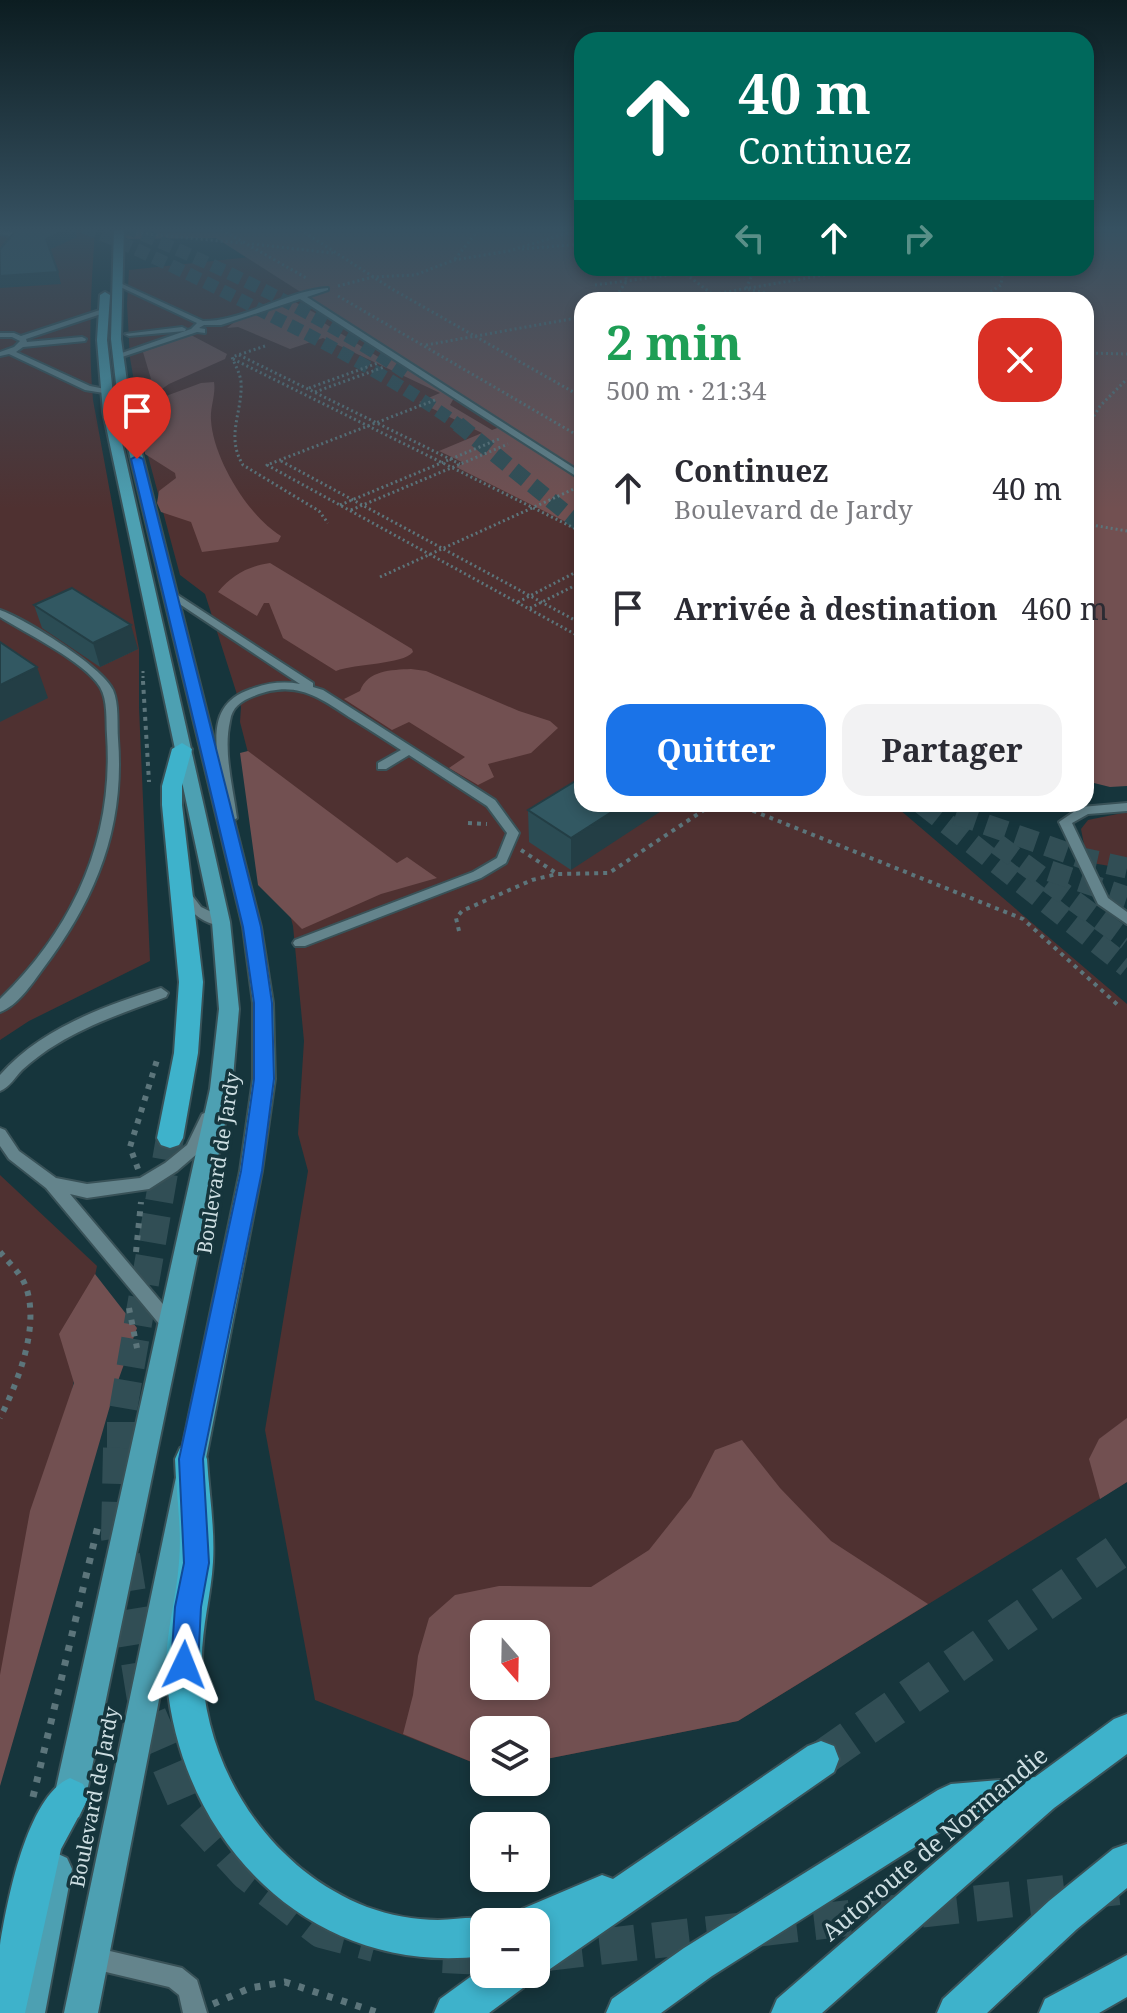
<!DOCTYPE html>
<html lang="fr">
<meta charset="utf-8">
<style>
:root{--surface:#fff;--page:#f2f2f3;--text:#2b2b33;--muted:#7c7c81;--accent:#1a73e8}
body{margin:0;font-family:"Noto Serif",serif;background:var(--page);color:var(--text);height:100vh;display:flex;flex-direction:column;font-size:30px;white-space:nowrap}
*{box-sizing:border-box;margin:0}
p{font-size:26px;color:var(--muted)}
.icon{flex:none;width:44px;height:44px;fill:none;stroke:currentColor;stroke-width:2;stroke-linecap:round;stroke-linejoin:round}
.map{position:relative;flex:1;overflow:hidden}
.details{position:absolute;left:574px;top:292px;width:520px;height:520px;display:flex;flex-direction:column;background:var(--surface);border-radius:24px;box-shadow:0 4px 12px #0003}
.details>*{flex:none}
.top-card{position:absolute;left:574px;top:32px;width:520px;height:244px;border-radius:24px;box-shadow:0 4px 12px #0003;background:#00695c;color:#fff;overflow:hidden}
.needle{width:52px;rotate:160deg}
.tools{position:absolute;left:470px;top:1620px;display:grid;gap:16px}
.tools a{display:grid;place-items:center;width:80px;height:80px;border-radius:16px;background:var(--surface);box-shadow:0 4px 12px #0003;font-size:40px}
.pin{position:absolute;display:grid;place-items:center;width:68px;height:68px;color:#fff;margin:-82px -34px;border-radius:50% 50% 50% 0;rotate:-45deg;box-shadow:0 0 8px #0007}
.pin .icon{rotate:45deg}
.me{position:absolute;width:88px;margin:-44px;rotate:2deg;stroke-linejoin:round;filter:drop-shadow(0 0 6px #0008)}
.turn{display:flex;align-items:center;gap:28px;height:168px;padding:0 32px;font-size:36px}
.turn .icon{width:104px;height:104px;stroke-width:2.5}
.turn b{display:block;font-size:56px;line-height:68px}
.lanes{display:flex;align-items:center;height:76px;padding:0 32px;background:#0003;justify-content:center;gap:40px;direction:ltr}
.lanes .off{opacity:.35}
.round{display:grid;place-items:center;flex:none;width:84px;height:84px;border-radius:24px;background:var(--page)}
.summary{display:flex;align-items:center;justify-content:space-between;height:136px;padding:0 32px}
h1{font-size:48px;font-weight:700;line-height:60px;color:#1e9e55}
.primary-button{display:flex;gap:16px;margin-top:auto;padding:16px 32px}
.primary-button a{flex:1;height:92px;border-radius:24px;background:var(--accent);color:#fff;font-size:32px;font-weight:700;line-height:92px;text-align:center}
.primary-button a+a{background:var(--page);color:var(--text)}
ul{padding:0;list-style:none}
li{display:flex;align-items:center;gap:24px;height:120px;padding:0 32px}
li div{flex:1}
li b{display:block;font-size:30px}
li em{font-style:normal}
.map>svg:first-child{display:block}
.green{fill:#4f3131;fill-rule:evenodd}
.forest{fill:#725051;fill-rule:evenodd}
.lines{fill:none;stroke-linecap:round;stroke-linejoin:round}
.highway-tunnel-far4{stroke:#314e55;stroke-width:13;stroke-dasharray:13 6;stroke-linecap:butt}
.highway-tunnel-far3{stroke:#314e55;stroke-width:16;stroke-dasharray:16 8;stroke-linecap:butt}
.highway-tunnel-far2{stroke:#314e55;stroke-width:21;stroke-dasharray:21 11;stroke-linecap:butt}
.highway-tunnel-far1{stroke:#314e55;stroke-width:28;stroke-dasharray:28 14;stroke-linecap:butt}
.highway-tunnel{stroke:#314e55;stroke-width:36;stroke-dasharray:36 18;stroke-linecap:butt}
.lane-casing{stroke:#395258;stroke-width:4}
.primary-casing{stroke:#395258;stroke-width:4}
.highway-casing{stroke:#395258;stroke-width:4}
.path-far3{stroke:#5c757b;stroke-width:3;stroke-dasharray:2 3;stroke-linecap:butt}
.path-far2{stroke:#5c757b;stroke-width:4;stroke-dasharray:4 5;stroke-linecap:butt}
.path-far1{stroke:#5c757b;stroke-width:6;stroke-dasharray:5 7;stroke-linecap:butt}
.path{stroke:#5c757b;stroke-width:7;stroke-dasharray:6 9;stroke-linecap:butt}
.lane{fill:#64848c;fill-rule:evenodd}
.primary{fill:#4da0b2;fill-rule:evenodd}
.highway{fill:#3eb2cb;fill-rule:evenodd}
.wall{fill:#2b4c54}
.shaded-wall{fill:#233e45}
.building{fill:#325862;stroke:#233e45;stroke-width:2}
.route{fill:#1a73e8;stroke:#114b97;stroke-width:2}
.labels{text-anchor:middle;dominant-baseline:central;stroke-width:7;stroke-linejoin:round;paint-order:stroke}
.street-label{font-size:20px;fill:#cddee2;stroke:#16353c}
.near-street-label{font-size:24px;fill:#cddee2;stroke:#16353c}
</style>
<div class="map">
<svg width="1127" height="2013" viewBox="0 0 1127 2013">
<rect width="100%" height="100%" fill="#16353c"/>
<g class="green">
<path d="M0 227 95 230C91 288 88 343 93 400L139 649V707L150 961 29 1021 0 1040Z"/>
<path d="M250 257 582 463V804H893L1127 1004V1482L738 1721 536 1761V1730H484V1767L315 1700 265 1430 308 1171 298 1134 304 1041 293 926 240 722 241 707 205 594 180 575 145 445 130 358 127 304 129 270ZM484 1634H536V1686H484Z"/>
<polygon points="1127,812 1127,869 1092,863 1086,855 1081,829 1088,820"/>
<polygon points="0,1175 97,1266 0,1747"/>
</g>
<g class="forest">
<polygon points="125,227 582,227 582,268 1086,268 1086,227 1127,227 1127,786 1110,787 1086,781 1086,300 582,300 582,472 216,238 125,239"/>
<polygon points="295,302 326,319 321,321 380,358 387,356 454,398 450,405 492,430 500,427 582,482 582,530 456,467 464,463 439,451 482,433 419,402 440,393 323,338 290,349 238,327 227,328 238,319"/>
<path d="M191 335 227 354 225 359 169 384 152 396 158 399 201 383 214 382C216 395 210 407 211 420 213 458 248 516 281 536L278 542 202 552 191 522 161 512 157 503 159 491 176 478 175 473 145 454 136 391 151 379 143 352Z"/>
<path d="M270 563 412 649 413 652C402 665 356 663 336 671L283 638 269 603H264L257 616 218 592C232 575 249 566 270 563Z"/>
<path d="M411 669 426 671 519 711 550 721 558 728 531 753 488 764 494 777 478 785 449 768 465 757 409 722 392 730 344 699 360 691C368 670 391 670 411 669Z"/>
<polygon points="248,751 397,863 407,857 437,878 381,894 302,929 258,885 240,753"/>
<polygon points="95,1274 137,1328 114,1392 0,1786 0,1675 30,1511 74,1383 59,1334"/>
<polygon points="1127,1418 1127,1482 1100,1499 1089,1459 1099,1439"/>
<path d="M742 1440 780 1488 831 1541 928 1604 738 1721 536 1761V1730H484V1767L403 1734 413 1695 418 1656 429 1618 455 1595 499 1586 591 1587 649 1550 691 1497 715 1450ZM484 1634H536V1686H484Z"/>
</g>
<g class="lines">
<g class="highway-tunnel-far4">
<path d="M84 227C146 252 206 282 266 313 333 347 399 382 460 426"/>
<path d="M125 227C223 268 318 313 406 373"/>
</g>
<polyline class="highway-tunnel-far3" points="458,424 582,526"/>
<g class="highway-tunnel-far2">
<polyline points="922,804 1127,967"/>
<polyline points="956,814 1082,858 1127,868"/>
<polyline points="997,844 1127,940"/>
<polyline points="1050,871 1127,897"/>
</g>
<polyline class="highway-tunnel-far1" points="121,1450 121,1422 170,1138"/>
<g class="highway-tunnel">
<polyline points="121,1448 119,1537 147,1712 188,1807 247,1872 322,1930 375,1944"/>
<polyline points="821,1759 1127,1545"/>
<polyline points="546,1953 1127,1886"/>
<polyline points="443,1955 484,1957"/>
</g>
<g class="lane-casing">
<g id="lane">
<polygon points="0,230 16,232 22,237 0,259 0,253 15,237 0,234"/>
<path d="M118 282 203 321C246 321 287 290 328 288V290L307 297 582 473V480L300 299 221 325H204L199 328 205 329V333L197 332 116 359V355L191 329 197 323 116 285Z"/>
<polygon points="100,310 107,312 26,339 27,342 82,337 86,339 85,341 23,347 16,352 90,386 110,390 110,394 85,390 9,354 0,356 0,352 14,347 20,341 12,337 0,337 0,333 14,333 21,336"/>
<polygon points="182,327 186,329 185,331 129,336 125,334"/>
<path d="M170 590 313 683V687L323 690 495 800 519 833 506 863 481 878 305 946H295L293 943 295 940 473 872 497 858 507 833 487 806 409 755 386 769H378V763L401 750C384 739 367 728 349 717 316 695 294 680 254 696 241 701 232 707 230 721 223 752 233 787 237 818L231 822 227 821C221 806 221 788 219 772 215 736 210 703 251 689 267 683 283 681 300 684L166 595V591Z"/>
<path d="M0 610C25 619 102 666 113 690 119 704 117 724 118 739 125 828 96 899 42 970 32 984 17 1006 0 1012V999C74 928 114 838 107 735 106 721 108 700 100 687 84 661 27 634 0 617Z"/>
<polygon points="1127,803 1127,811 1088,814 1072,823 1108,898 1127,912 1127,924 1098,904 1059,822 1081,807"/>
<path d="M183 889 188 890 201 907 226 919 228 922 226 925C205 928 187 909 177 893Z"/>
<path d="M161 988 168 993 166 997C129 1011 91 1023 57 1044 45 1051 33 1060 22 1070 15 1077 10 1087 0 1091V1075C40 1029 104 1006 161 988Z"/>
<polygon points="207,1112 212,1114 215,1118 198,1153 177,1171 149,1189 87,1198 70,1194 178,1322 181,1327 178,1332 172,1335 166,1332 46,1188 9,1159 0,1146 0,1128 5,1130 19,1151 56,1178 87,1184 140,1178 165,1163 187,1145 202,1114"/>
<polygon points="93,1947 182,1968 197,1980 207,2013 183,2013 179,1995 169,1987 85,1967 81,1959 85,1951"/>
</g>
</g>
<g class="primary-casing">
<g id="primary">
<polygon points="114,227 124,227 121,339 131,410 261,927 273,1003 275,1079 262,1171 98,2013 64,2013 240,1171 253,1079 253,1003 243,927 119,410 111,339"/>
<polygon points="105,292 110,295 107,340 115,412 230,922 239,1009 232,1089 84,1806 79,1817 68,1822 57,1817 52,1806 210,1089 219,1009 212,922 103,412 97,340 100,295"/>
<polygon points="56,1853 67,1858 72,1869 45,2013 11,2013 40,1869 45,1858"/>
</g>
</g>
<g class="highway-casing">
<g id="highway">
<polygon points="182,743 192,749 182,786 182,805 203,982 198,1053 183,1138 179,1145 170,1148 161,1145 157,1138 174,1053 179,982 162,805 162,786 172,749"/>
<path d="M191 1444 202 1448 207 1459C209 1493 215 1528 213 1562 211 1597 201 1629 202 1665 204 1768 269 1869 367 1907 389 1915 415 1920 438 1920 459 1920 478 1914 498 1922H484V1956C315 1977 183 1847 167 1683 163 1638 176 1605 179 1562 182 1528 176 1493 175 1459L180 1448Z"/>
<polygon points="1127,1714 1127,1754 1054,1808 822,2013 771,2013 777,1999 985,1819 956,1821 712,1976 661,2013 606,2013 612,1999 684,1948 938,1790 951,1784 1035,1777 1114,1719"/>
<polygon points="821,1741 834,1746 839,1759 834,1772 550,1969 536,1975 534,1974 536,1922 517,1922 522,1909 602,1875 613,1879 808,1746"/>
<path d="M70 1778 83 1784 89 1797 61 1849 25 2013H0C0 1991 0 1967 0 1945 7 1901 27 1796 70 1778Z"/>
<polygon points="1127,1844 1127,1888 1077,1929 987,2013 937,2013 943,1999 1049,1901 1113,1849"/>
<polygon points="1127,1955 1127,1997 1099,2013 1039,2013 1045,1999"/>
<polygon points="484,1967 484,1974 529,1974 523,1988 489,2013 434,2013 440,1999"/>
</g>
</g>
<g class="path-far3">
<polyline points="217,227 308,279"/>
<polyline points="296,227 392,289 582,397"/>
<polyline points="558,227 582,238"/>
<polyline points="1086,229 1092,227"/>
<polyline points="136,233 242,243"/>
<polyline points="252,244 333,253"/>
<polyline points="522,249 582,244"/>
<polyline points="455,259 481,227"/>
<polyline points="755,268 746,289 800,300"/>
<polyline points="973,268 993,268"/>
<polyline points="682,271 712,294"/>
<polyline points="595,285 724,268"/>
<polyline points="338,286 373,277 415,275 454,260 509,251 571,232 582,232"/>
<polyline points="338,296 582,438"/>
<polyline points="613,300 626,282 626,268"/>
<polyline points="680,300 865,268"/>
<polyline points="978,300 1001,285 1002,276 993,268"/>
<polyline points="426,345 582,317"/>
<path d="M265 346 232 357C235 365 240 373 241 382 243 412 225 436 243 465L319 511 328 523"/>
<polyline points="1086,353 1127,354"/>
<polyline points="239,355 460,464"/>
<polyline points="233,359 582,532"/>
<polyline points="309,388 378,363"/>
<polyline points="315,392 384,367"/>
<polyline points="435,400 267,465 582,638"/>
<polyline points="1086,429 1100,406 1127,379"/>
<polyline points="281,461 582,624"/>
<polyline points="340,505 499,439"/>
<polyline points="351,510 508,444"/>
<polyline points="1086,524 1127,531"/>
<polyline points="380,577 576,488"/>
<polyline points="518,602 582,569"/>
<polyline points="530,608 582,582"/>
<polyline points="143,683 143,668"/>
</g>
<g class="path-far2">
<polyline points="143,681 149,782"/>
<polyline points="736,804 1023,919 1119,1006"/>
<polyline points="468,823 487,824"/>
<polyline points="521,850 556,873"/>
<polyline points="459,931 456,918 462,911 532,880 557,874 609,873 713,804"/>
</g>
<g class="path-far1">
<polyline points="138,1169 130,1147 158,1057"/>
<path d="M0 1252C9 1263 21 1273 26 1287 40 1327 18 1382 0 1418"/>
<polyline points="136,1252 141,1202"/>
<polyline points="129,1308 138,1353"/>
</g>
<g class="path">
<polyline points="33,1797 98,1526"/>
<polyline points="213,2004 250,1988 285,1982 379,2013"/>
</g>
<use href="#lane" class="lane"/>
<use href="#primary" class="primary"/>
<use href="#highway" class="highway"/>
</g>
<g class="wall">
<polygon points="34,605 138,649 100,667 42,628"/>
<polygon points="582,777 571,870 529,842 528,810"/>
</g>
<g class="shaded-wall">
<polygon points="72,227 75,227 77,237 49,250 46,239"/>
<polygon points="58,272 61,284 0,288 0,276"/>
<polygon points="131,625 138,649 100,667 93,643"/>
<polygon points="37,667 48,698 0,722 0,685"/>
<polygon points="624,804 672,804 571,870 571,838"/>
</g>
<g class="building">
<polygon points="19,227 72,227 46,239 58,272 0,276 0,249"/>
<polygon points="72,588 131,625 93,643 34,605"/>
<polygon points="0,642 37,667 0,685"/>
<polygon points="582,777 582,804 624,804 571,838 528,810"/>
</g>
<linearGradient id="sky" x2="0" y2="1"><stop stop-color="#0c1d21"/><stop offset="0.45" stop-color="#365161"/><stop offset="1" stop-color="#365161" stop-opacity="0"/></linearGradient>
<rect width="1127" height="509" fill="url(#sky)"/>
<polygon class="route" points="137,456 143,459 261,927 272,1003 274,1079 262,1171 203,1459 209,1563 201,1607 198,1665 194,1675 184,1679 175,1675 171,1665 175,1607 184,1563 179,1459 241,1171 254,1079 254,1003 243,927 131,459"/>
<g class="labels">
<g class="street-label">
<text transform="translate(218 1163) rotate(-81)">Boulevard de Jardy</text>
<text transform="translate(94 1797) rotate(-79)">Boulevard de Jardy</text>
</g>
<g class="near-street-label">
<text transform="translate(934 1843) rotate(-40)">Autoroute de Normandie</text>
</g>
</g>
</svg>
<div class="tools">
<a><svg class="needle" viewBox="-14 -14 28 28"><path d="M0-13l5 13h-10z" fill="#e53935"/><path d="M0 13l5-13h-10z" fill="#7c7c81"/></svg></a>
<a><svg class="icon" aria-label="layers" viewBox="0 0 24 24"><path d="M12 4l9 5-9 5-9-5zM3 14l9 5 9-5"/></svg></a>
<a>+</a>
<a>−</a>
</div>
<div class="pin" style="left:137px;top:459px;background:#d93025"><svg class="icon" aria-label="arrive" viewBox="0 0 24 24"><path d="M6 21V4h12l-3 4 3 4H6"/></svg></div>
<svg class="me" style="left:184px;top:1665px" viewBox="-20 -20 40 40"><path d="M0-17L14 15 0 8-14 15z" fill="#1a73e8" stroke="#fff" stroke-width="4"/></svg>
<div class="top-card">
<div class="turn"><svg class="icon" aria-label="ahead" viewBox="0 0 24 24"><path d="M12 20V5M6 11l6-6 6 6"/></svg><div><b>40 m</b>Continuez</div></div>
<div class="lanes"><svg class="icon off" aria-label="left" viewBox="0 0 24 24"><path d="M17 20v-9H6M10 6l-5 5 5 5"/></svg><svg class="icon" aria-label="ahead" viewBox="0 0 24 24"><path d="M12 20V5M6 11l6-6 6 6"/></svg><svg class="icon off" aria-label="right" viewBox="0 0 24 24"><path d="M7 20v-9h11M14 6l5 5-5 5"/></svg></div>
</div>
<section class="details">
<div class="summary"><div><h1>2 min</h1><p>500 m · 21:34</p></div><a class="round" style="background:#d93025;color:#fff"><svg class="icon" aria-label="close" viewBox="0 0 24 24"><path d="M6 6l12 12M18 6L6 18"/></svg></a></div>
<ul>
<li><svg class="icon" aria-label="ahead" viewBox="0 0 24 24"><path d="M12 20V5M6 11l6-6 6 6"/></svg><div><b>Continuez</b><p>Boulevard de Jardy</p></div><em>40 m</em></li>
<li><svg class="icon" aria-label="arrive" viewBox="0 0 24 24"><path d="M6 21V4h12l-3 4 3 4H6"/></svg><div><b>Arrivée à destination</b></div><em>460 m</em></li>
</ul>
<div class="primary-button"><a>Quitter</a><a>Partager</a></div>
</section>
</div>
